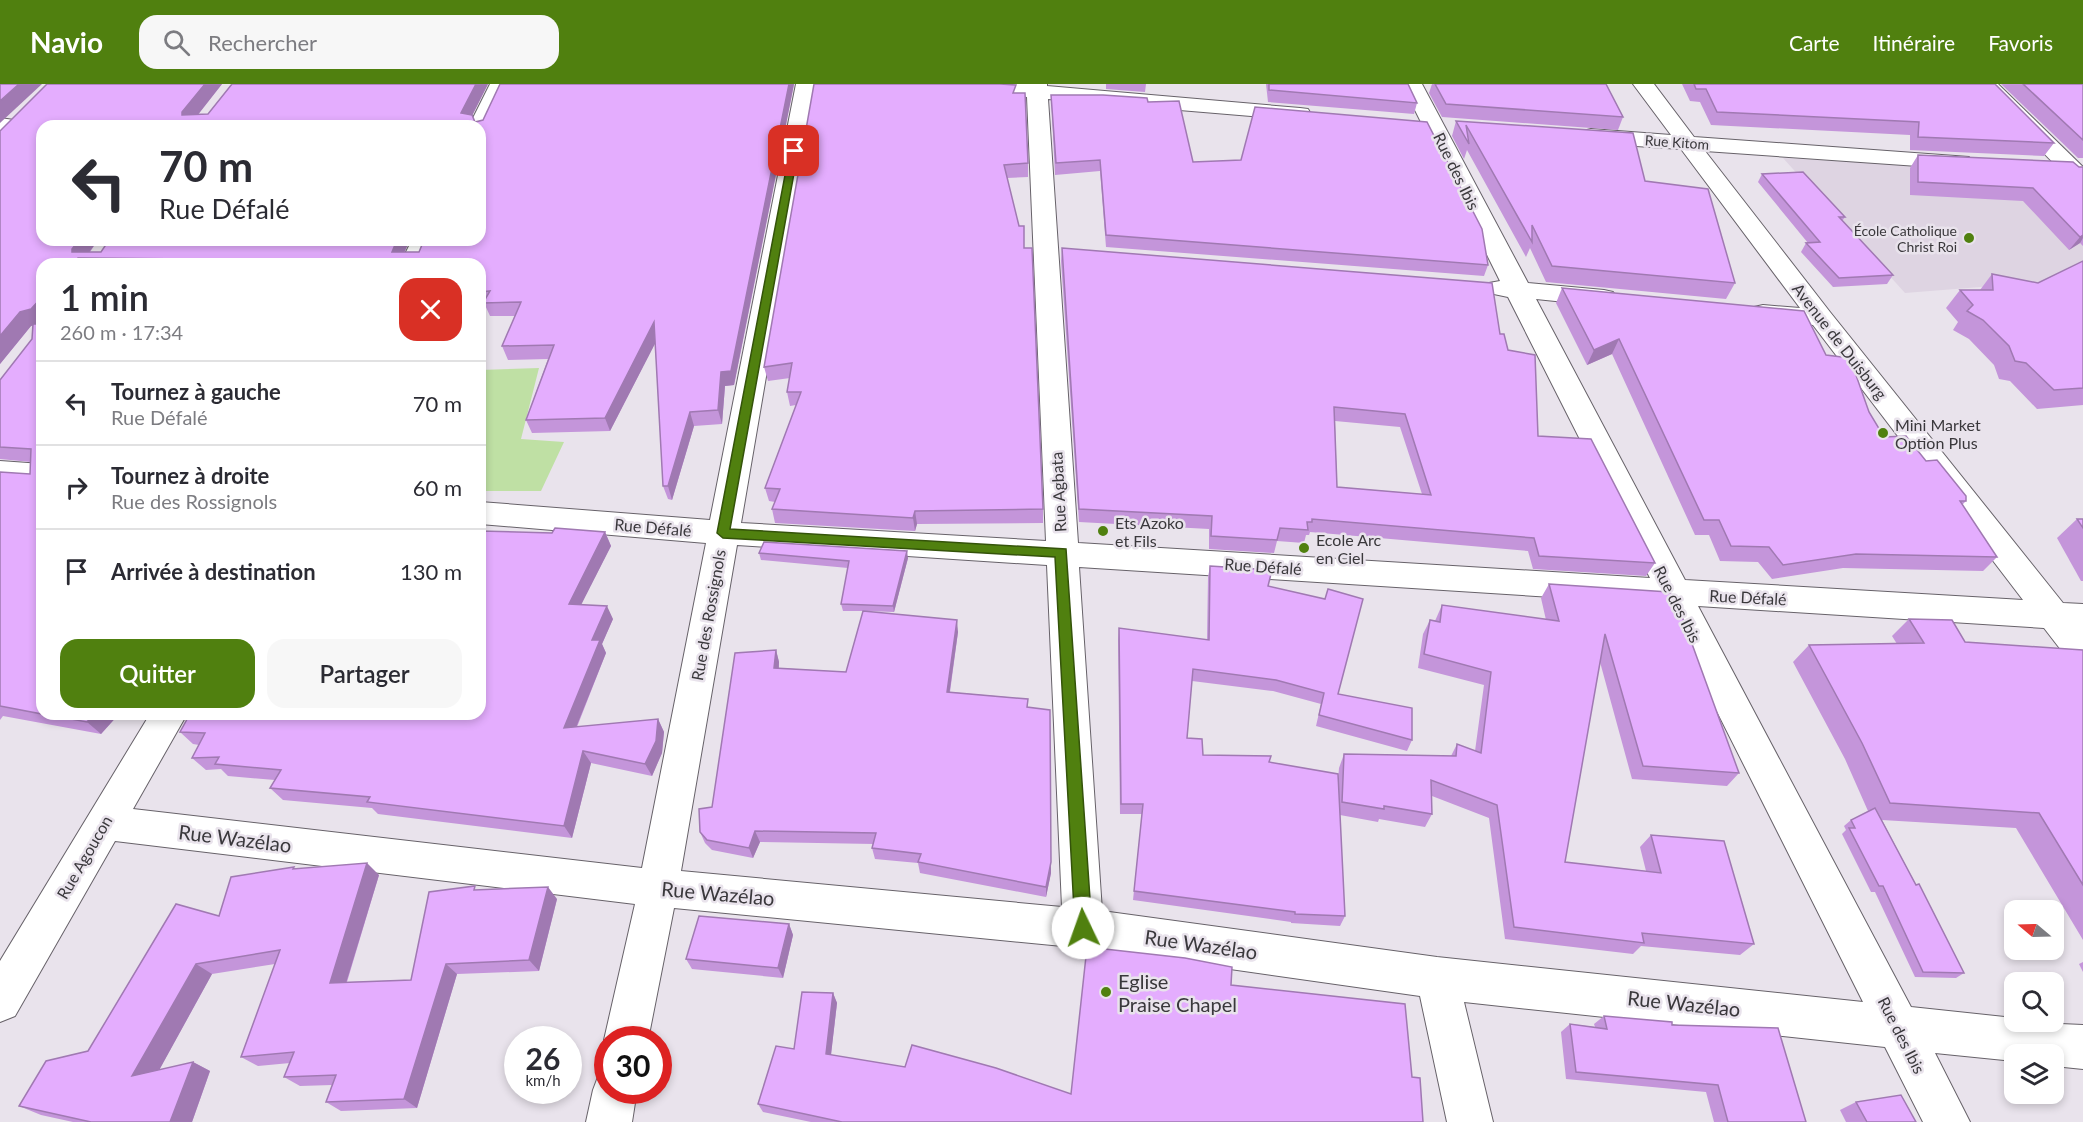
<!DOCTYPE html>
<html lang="fr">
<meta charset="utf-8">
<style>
:root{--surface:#fff;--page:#f7f7f7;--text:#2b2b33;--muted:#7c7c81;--line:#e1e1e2;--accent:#50800f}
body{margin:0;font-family:Lato,sans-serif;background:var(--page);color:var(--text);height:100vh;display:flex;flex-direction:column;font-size:22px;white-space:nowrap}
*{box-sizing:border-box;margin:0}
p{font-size:20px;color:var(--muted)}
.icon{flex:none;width:33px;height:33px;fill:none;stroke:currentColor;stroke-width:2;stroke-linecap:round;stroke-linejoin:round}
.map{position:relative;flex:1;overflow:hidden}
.sheet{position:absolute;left:36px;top:174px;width:450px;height:462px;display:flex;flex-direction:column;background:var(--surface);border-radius:18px;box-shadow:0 3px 9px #0003}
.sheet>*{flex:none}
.guide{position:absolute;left:36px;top:36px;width:450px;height:126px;border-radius:18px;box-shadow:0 3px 9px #0003;background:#fff;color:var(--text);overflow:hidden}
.needle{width:39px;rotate:289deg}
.controls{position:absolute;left:2004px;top:816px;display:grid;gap:12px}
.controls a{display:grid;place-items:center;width:60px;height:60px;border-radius:12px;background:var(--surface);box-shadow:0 3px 9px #0003;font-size:30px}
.speed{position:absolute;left:504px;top:942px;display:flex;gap:12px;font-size:30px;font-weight:700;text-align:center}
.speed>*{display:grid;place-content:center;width:78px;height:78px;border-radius:50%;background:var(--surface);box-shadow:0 3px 9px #0003;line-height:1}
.speed small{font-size:15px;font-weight:400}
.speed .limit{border:9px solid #d22;background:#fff;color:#111}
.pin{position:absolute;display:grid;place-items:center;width:51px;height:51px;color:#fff;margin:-26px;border-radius:12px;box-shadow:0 3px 9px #0006}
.me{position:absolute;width:66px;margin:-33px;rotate:357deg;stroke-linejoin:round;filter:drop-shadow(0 0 4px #0008)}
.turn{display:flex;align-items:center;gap:21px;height:126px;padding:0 24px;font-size:27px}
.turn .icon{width:78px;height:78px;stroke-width:2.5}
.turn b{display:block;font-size:42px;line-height:51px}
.round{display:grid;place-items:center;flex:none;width:63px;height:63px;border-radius:18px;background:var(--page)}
.head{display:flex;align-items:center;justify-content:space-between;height:102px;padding:0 24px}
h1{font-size:36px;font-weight:600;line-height:45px}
.button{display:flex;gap:12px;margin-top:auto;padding:12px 24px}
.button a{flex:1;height:69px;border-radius:18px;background:var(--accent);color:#fff;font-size:24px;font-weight:600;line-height:69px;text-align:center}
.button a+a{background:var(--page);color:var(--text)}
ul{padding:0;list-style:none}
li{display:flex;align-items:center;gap:18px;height:84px;padding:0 24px;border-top:2px solid var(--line)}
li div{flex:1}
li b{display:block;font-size:22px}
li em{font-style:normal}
header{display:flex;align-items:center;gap:36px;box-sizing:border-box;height:84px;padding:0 30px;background:var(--accent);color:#fff}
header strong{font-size:28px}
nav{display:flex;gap:33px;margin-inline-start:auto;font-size:21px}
.search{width:420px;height:54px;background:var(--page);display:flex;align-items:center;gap:15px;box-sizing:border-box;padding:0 21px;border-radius:18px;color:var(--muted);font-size:22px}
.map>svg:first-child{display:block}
.built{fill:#ded4e2}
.green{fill:#bfe0a4}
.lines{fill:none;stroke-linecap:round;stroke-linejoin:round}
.minor-casing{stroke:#676269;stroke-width:2}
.minor{fill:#fff;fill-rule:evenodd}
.wall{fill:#c495da;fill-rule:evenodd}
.shaded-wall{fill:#a079b2}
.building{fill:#e4adfe;stroke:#a079b2;stroke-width:1.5;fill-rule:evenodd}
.route{fill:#50800f;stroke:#34530a;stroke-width:1.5}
.poi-dot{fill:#50800f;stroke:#e9e3ec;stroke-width:2}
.labels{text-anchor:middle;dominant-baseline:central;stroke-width:5;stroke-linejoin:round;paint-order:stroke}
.far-street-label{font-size:14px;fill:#3a383c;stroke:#e9e3ec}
.far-poi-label{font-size:14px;fill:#3a383c;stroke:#e9e3ec;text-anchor:end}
.street-label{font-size:16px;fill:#3a383c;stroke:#e9e3ec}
.poi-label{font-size:16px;fill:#3a383c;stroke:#e9e3ec;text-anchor:start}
.near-street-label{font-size:20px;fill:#3a383c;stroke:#e9e3ec}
.near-poi-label{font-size:20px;fill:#3a383c;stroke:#e9e3ec;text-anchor:start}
</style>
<header>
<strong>Navio</strong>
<div class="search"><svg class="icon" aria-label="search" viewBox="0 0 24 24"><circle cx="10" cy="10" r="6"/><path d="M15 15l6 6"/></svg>Rechercher</div>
<nav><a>Carte</a><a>Itinéraire</a><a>Favoris</a></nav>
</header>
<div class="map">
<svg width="2083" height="1038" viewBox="0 0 2083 1038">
<rect width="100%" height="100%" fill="#e9e3ec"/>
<polygon class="built" points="1783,74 2047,89 2083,112 2083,214 2070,196 1905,209"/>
<polygon class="green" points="539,284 521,355 564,358 541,407 480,407 480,286"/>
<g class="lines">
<g class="minor-casing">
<g id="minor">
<polygon points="490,0 510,0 491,42 488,47 480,49 480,42 469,42"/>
<path d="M796 0H816L741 439 1046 457 1027 13 949 6 942 4 939 0H1047V2L1300 24 1308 25 1311 30 1308 35 1300 36 1048 15 1078 459 1650 494 1508 213 1489 209 1485 204 1489 199 1500 197 1402 0H1422L1528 199 1604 206 1613 208 1617 214 1613 220 1604 222 1536 215 1685 496 2023 516 1813 241 1754 235 1750 229 1754 223 1763 221 1800 224 1681 65 1591 59 1583 57 1580 52 1583 47 1591 45 1671 51 1633 0H1654L1694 53 1969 73 1972 78 1969 83 1961 85 1705 67 1830 228 2063 519 2083 520V583L2071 579 2044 544 1698 522 1911 923 2014 934V938L2083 941V985L2054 982V970H2014V977L1935 969 1970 1038H1923L1885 963 1464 918 1493 1038H1447L1420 912 1083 864 674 824 648 956H608V964L604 956 635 820 115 757 15 932 0 938V877L150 630H187L133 725 642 784 706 459 480 440V418L710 436ZM737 461 1047 481 1062 823 681 787ZM1079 483 1663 520 1863 918 1437 873 1102 827Z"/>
<polygon points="1976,0 1998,0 2083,83 2083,103 2075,101"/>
<polygon points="0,34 21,37 24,42 21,47 0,48"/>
<polygon points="412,156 436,156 424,180 400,180"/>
<polygon points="0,377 42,380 42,402 0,399"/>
<polygon points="608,987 608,1006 637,1006 632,1038 586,1038 593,1006 599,990"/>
</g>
</g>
<use href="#minor" class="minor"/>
</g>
<g class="wall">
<path d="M47 0H222L198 30H208L232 0H488L472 31 475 38 483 36 500 0H794L734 301 725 302 722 340 694 342 672 416 668 415 663 402 655 259 610 347 532 349 526 336 548 275 508 276 502 262 515 232H490L485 221H480V180H42V239L37 240H42V630H119L101 650 3 632 0 636V388L30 390 31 378 0 375V296L32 255 33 241 31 242 0 280V47ZM42 42H480V156H424L419 168H404L410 156H109L101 168H90L98 156H42Z"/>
<polygon points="1106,0 1146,0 1145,8 1106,5"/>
<polygon points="1266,0 1408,0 1417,19 1414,30 1268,18"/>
<polygon points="1432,0 1606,0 1623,33 1618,46 1442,33 1429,9"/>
<polygon points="1682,0 1995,0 2054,59 2044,72 1910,66 1910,51 1711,41 1700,18 1690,17"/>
<polygon points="2001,0 2083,0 2083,74 2078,74"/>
<polygon points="1017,9 1028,79 1028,93 1007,94 1024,164 1043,425 1043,439 917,440 915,447 775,439 772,425 775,418 769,417 765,404 796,321 790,322 787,308 790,294 768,297 764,283"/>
<polygon points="1051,11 1148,18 1193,78 1488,181 1484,192 1106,163 1100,87 1055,91"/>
<polygon points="1456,37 1645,97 1735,199 1726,215 1546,198 1530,164 1526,173 1467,66 1464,75 1452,52"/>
<polygon points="1918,71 2083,83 2083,162 2080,159 2069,166 2023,117 1910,111 1910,84"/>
<polygon points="1762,90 1845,133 1842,137 1893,191 1887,200 1833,203 1801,168 1806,159 1808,159 1758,98"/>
<path d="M1062 164 1500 250 1508 266 1538 352 1655 479 1646 492 1533 485 1528 467 1310 448 1309 451H1306L1304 459 1277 457 1274 469 1209 465V445L1079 438 1061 177ZM1335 337 1400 343 1422 410 1337 403Z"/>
<polygon points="2083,177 2083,321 2037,325 2010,297 1999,295 1994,281 1969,255 1953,246 1958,238 1946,224 1960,206 1980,206 1992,190 2038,199"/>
<polygon points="1562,204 1826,271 1869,328 1884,353 1926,377 1966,417 1962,421 1997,473 1983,487 1843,484 1772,495 1758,478 1720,477 1709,451 1695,451 1612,270 1587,281 1556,219"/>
<polygon points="2077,435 2083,435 2083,497 2081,497 2057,454"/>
<polygon points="605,448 611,462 581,520 613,535 602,560 606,569 577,643 658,635 664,648 662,669 652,692 591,679 572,754 378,730 372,724 283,716 270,704 275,696 228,692 221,685 206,686 192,674 199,661 193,660 180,648 552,449"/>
<polygon points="759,469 908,474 894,528 866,527 958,548 950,608 1028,615 1028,623 1051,789 1046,813 920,789 918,779 875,775 872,764 874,760 760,758 753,774 712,766 705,759 700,748 712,723 776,566 779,578 779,584 846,588 863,527 843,527 841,520 848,484 761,476"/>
<polygon points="1210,482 1268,502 1338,610 1412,656 1407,667 1316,642 1321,620 1273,607 1192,597 1187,654 1203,671 1269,678 1338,696 1339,684 1344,670 1451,672 1457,660 1475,667 1484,601 1418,584 1423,550 1430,536 1435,537 1442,521 1546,536 1541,514 1549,500 1669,508 1739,689 1727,702 1632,695 1600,578 1565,778 1646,787 1640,763 1651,751 1754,860 1740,871 1641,862 1633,870 1505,855 1489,734 1432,712 1432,730 1425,743 1379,735 1378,738 1340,731 1345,832 1340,842 1291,839 1291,838 1133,816 1142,730 1120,730 1118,556 1119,544 1207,556 1208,493"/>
<polygon points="1909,535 1965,558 2083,566 2083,856 2016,744 1882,736 1916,801 1964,889 1956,894 1915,893 1875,808 1871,808 1842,750 1846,746 1844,742 1851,736 1868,727 1845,675 1793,578 1809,561 1897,560 1892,552"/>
<polygon points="296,785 379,791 347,898 411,896 478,806 557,815 539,887 457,890 417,1024 341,1027 326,1018 332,1001 300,1002 284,993 290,979 258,982 241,973 275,880 212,890 159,986 193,978 210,987 192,1038 73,1038 41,1031 19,1022 88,967 219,832"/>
<polygon points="789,840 793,851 783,894 692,885 686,875"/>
<polygon points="2083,878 2083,888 2079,880"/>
<polygon points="1231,901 1412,993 1423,1038 811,1038 763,1028 758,1020 794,965 833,909 837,919 831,971 1071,1010"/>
<polygon points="1604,932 1672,941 1806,1038 1714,1038 1706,1008 1566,995 1561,948 1570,940 1595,943 1594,940"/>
<polygon points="1856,1018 1916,1038 1846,1038 1840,1026"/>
</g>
<g class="shaded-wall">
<polygon points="19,0 42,0 0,39 0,17"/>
<polygon points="205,0 222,0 190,41 182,31 182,28"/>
<polygon points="476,0 488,0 467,42 461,29"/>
<polygon points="789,0 794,0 734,301 725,302 722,340 718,326 721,288"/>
<polygon points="2083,151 2083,154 2080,159 2069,166 2080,153"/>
<polygon points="79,156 98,156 85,174 78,174 82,180 73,180 72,165"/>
<polygon points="397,156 410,156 399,180 392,168"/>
<polygon points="42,213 42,239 31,242 0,280 0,252 20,228"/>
<polygon points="654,238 659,252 610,347 605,334"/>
<polygon points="1619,255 1612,270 1587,281 1594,266"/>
<polygon points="690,328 694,342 672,416 668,402"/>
<polygon points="915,427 917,440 915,447 913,434"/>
<polygon points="605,448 611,462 575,533 569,520"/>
<polygon points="907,467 908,474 894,528 893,522"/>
<polygon points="607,522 613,535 602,560 606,569 571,656 564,644 592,556"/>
<polygon points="957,536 958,548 948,619 947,608"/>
<polygon points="776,566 779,578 778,596 774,584"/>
<polygon points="94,630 119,630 101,650 87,638"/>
<polygon points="658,635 664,648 662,669 652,692 645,680"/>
<polygon points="583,667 591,679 572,754 564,742"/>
<polygon points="755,747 760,758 753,774 749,764"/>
<polygon points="1051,778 1051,789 1046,813 1046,803"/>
<polygon points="367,779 379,791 343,909 330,899"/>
<polygon points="548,803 557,815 539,887 529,876"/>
<polygon points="789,840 793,851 783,894 778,884"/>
<polygon points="196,880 212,890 151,1001 132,992"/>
<polygon points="446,880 457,890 417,1024 404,1015"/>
<polygon points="833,909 837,919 830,979 826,970"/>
<polygon points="193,978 210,987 192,1038 170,1038"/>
</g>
<g class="building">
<polygon points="0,0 19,0 0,17"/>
<path d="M47 0H205L182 28V31L208 30 232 0H476L461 29 472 31 475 38 483 36 500 0H789L731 287 721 288 718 326 690 328 668 402H663L654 238 605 334 526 336 554 261 502 262 521 218 483 219 490 207 480 208V180H189L194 175 78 174 73 180H42V213L31 225 20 228 0 252V47ZM42 42H480V156H424L419 168H392L397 156H109L101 168H72V165L79 156H42Z"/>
<polygon points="814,0 1000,0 1016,1 1013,9 1025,9 1028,79 1004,81 1019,142 1024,142 1024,164 1032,164 1043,425 915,427 913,434 772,425 780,405 765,404 801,308 787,308 792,279 764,283"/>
<polygon points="1269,0 1408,0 1417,19 1269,6"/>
<polygon points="1435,0 1606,0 1623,33 1446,20"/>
<polygon points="1694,0 1995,0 2054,59 1918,53 1919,38 1717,28 1706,5 1696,5"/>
<polygon points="2023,0 2083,0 2083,56"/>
<polygon points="1051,11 1103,11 1147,14 1148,18 1179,17 1193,78 1241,76 1255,23 1427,38 1482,145 1488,181 1106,151 1100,76 1056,79"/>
<polygon points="1456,37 1633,49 1645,97 1708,105 1735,199 1552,182 1532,141 1532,158 1466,41 1469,60"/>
<polygon points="1918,71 2073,78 2079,83 2083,83 2083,151 2080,153 2033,104 1918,98"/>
<polygon points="1803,88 1845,133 1839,133 1893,191 1839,194 1806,159 1820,158 1762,90"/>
<path d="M1062 164 1492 199 1500 250H1504L1508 266 1535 271 1538 352 1591 355 1655 479 1539 472 1534 454 1312 435V438H1307L1308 446 1280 444 1277 456 1211 452 1212 432 1079 425ZM1334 323 1405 330 1431 411 1337 403Z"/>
<polygon points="2083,177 2083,304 2054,306 2026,279 2015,277 2009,262 1983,236 1967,227 1973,221 1960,206 1993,206 1992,190 2038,199"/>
<polygon points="1562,204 1804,227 1826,271 1850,274 1869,328 1884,353 1906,352 1926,377 1937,376 1966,412 1966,417 1960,417 1997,473 1856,470 1783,481 1769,463 1731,462 1719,436 1704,436 1619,255 1594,266"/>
<polygon points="33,240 42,240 42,630 0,622 0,388 30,390 31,365 0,363 0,296 32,255"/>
<polygon points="2077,435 2083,435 2083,444"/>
<polygon points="555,444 605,448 569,520 607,522 592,556 600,556 564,644 658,635 656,657 645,680 583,667 564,742 367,718 370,713 270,704 281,686 215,680 219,673 192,674 205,649 180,648 190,630 480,630 480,447 552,449"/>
<polygon points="764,458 907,467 893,522 841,520 849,477 759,469"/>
<polygon points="1210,482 1272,486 1268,502 1325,515 1328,505 1363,515 1338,610 1412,624 1412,656 1319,631 1324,609 1276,596 1193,585 1187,654 1202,655 1203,671 1271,672 1269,678 1338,690 1345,832 1295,830 1295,828 1134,807 1143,720 1121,720 1119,544 1209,556"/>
<polygon points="1549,500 1669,508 1676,516 1739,689 1643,682 1605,550 1565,778 1661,789 1651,751 1724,757 1754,860 1642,849 1644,859 1514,843 1497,721 1431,696 1432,730 1384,722 1384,725 1342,718 1344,670 1456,672 1457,660 1481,669 1491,588 1424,570 1430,536 1440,538 1442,521 1559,537"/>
<polygon points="863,527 957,536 947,608 1028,615 1027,623 1050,626 1051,778 1046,803 918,778 921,770 872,764 876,749 755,747 749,764 707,756 700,748 699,725 712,723 735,569 776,566 774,584 846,588"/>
<polygon points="1909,535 1952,536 1965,558 2083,566 2083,801 2039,729 1890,719 1862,659 1809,561 1924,559"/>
<polygon points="44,630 94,630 87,638"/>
<polygon points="1875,724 1916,801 1919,800 1964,889 1923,888 1883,802 1879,802 1849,744 1855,744 1851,736"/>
<polygon points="367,779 330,899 411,896 429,808 475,802 474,806 548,803 529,876 446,880 404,1015 326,1018 336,991 284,993 294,968 241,973 280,866 196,880 132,992 193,978 170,1038 91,1038 19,1022 46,977 88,967 176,820 219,832 231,793 294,783 293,785"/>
<polygon points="699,832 789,840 778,884 686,875"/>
<polygon points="1087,863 1185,874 1232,883 1231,901 1405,920 1412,993 1420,994 1423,1038 842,1038 758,1020 776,962 794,965 802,908 833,909 826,970 905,983 912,961 996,984 1071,1010"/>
<polygon points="1604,932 1672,938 1672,941 1778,944 1806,1038 1728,1038 1718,1001 1576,988 1570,940 1607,945"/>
<polygon points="1901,1011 1916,1038 1867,1038 1856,1018"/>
</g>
<polygon class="route" points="790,65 798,67 730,445 1066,465 1092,844 1089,849 1083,852 1077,849 1075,844 1055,473 723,454 717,449"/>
<g class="poi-dot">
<circle cx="1969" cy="154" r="6"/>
<circle cx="1883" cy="349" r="6"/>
<circle cx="1103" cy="447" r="6"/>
<circle cx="1304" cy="464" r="6"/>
<circle cx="1106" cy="908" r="6"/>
</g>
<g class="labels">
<g class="far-street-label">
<text transform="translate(1677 58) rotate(4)">Rue Kitom</text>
</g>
<g class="far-poi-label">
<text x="1957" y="146">École Catholique<tspan x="1957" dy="16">Christ Roi</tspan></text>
</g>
<g class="street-label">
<text transform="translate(1457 87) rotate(64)">Rue des Ibis</text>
<text transform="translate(1840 257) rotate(52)">Avenue de Duisburg</text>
<text transform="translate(1058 408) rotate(-93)">Rue Agbata</text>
<text transform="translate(653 443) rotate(5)">Rue Défalé</text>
<text transform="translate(1263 482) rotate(4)">Rue Défalé</text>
<text transform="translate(1748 513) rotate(3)">Rue Défalé</text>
<text transform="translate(1678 520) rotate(63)">Rue des Ibis</text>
<text transform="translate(708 531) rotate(-80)">Rue des Rossignols</text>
<text transform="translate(84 773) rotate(-60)">Rue Agoucon</text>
<text transform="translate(1902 951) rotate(63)">Rue des Ibis</text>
</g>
<g class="poi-label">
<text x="1895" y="340">Mini Market<tspan x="1895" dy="18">Option Plus</tspan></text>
<text x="1115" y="438">Ets Azoko<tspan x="1115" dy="18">et Fils</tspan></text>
<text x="1316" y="455">Ecole Arc<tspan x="1316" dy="18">en Ciel</tspan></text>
</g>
<g class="near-street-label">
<text transform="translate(235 754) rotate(7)">Rue Wazélao</text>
<text transform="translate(718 809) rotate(5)">Rue Wazélao</text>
<text transform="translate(1201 860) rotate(8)">Rue Wazélao</text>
<text transform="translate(1684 919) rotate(6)">Rue Wazélao</text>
</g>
<g class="near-poi-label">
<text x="1118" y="897">Eglise<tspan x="1118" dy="23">Praise Chapel</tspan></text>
</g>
</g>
</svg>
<div class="controls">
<a><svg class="needle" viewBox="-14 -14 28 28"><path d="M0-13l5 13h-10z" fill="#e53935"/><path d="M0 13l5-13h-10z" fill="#7c7c81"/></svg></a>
<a><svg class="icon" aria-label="search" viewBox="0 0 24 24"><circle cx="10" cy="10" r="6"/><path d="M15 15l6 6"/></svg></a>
<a><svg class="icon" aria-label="layers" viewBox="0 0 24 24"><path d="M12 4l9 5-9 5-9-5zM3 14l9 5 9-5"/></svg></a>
</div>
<div class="speed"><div>26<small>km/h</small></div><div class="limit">30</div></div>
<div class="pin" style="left:794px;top:67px;background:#d93025"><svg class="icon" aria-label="arrive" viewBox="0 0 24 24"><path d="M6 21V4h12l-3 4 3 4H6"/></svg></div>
<svg class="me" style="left:1083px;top:844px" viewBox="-20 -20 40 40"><circle r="19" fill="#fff"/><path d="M0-13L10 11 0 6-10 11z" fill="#50800f"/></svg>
<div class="guide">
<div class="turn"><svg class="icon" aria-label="left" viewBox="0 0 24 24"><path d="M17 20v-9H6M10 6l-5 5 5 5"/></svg><div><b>70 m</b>Rue Défalé</div></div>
</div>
<section class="sheet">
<div class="head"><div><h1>1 min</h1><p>260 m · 17:34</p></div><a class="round" style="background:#d93025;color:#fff"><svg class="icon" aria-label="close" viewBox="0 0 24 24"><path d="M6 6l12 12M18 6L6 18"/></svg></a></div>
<ul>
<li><svg class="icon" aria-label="left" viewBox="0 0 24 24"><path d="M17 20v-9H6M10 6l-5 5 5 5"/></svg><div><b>Tournez à gauche</b><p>Rue Défalé</p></div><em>70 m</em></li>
<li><svg class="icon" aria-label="right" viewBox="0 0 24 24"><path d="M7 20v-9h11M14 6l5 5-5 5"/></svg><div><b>Tournez à droite</b><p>Rue des Rossignols</p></div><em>60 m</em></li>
<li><svg class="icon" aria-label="arrive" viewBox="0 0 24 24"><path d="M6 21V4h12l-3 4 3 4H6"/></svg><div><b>Arrivée à destination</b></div><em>130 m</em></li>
</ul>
<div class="button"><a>Quitter</a><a>Partager</a></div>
</section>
</div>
